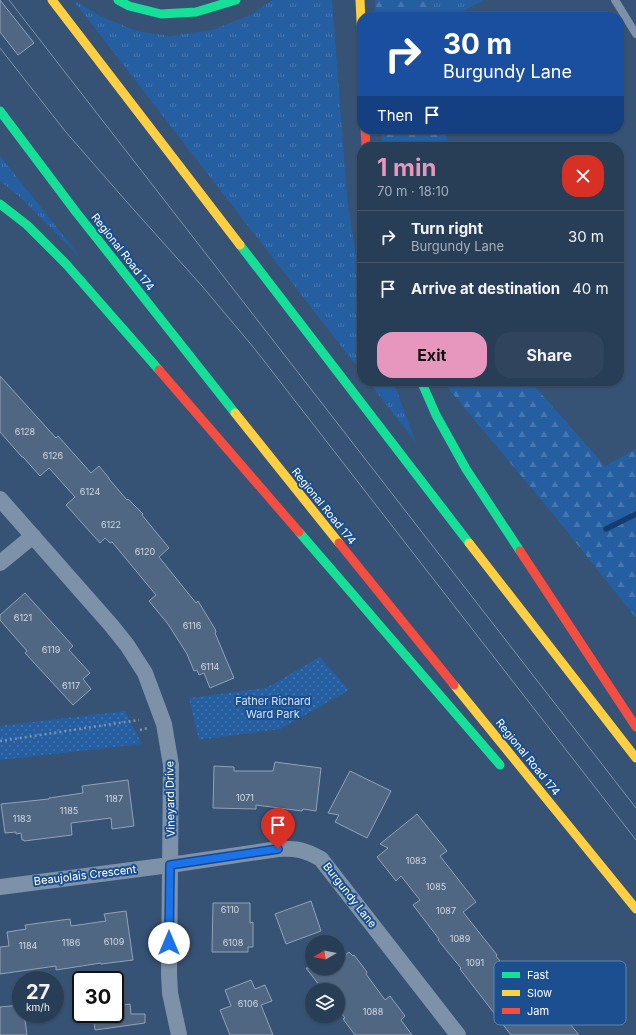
<!DOCTYPE html>
<meta charset="utf-8">
<style>
:root{--surface:#283e57;--page:#30455d;--text:#f1f3f6;--muted:#a5aeba;--line:#44576d;--accent:#e797bd}
body{margin:0;font-family:Inter,sans-serif;background:var(--page);color:var(--text);height:100vh;display:flex;flex-direction:column;font-size:15px;white-space:nowrap}
*{box-sizing:border-box;margin:0}
p{font-size:13px;color:var(--muted)}
.icon{flex:none;width:22px;height:22px;fill:none;stroke:currentColor;stroke-width:2;stroke-linecap:round;stroke-linejoin:round}
.map{position:relative;flex:1;overflow:hidden}
.panel{position:absolute;left:357px;top:142px;width:267px;height:244px;display:flex;flex-direction:column;background:var(--surface);border-radius:16px;box-shadow:0 1px 3px #0004,0 0 0 1px var(--line)}
.panel>*{flex:none}
.guide{position:absolute;left:357px;top:12px;width:267px;height:122px;border-radius:16px;box-shadow:0 1px 3px #0004,0 0 0 1px var(--line);background:#1a4fa0;color:#fff;overflow:hidden}
.needle{width:26px;rotate:261deg}
.fabs{position:absolute;left:305px;top:935px;display:grid;gap:8px}
.fabs a{display:grid;place-items:center;width:40px;height:40px;border-radius:50%;background:var(--surface);box-shadow:0 1px 3px #0004,0 0 0 1px var(--line);font-size:20px}
.speed{position:absolute;left:12px;top:971px;display:flex;gap:8px;font-size:20px;font-weight:700;text-align:center}
.speed>*{display:grid;place-content:center;width:52px;height:52px;border-radius:50%;background:var(--surface);box-shadow:0 1px 3px #0004,0 0 0 1px var(--line);line-height:1}
.speed small{font-size:10px;font-weight:400}
.speed .limit{border:2px solid #111;border-radius:6px;background:#fff;color:#111}
.pin{position:absolute;display:grid;place-items:center;width:34px;height:34px;color:#fff;margin:-41px -17px;border-radius:50% 50% 50% 0;rotate:-45deg;box-shadow:0 0 4px #0007}
.pin .icon{rotate:45deg}
.me{position:absolute;width:44px;margin:-22px;rotate:0deg;stroke-linejoin:round;filter:drop-shadow(0 0 3px #0008)}
.turn{display:flex;align-items:center;gap:14px;height:84px;padding:0 20px;font-size:18px}
.turn .icon{width:52px;height:52px;stroke-width:2.5}
.turn b{display:block;font-size:28px;line-height:34px}
.then{display:flex;align-items:center;height:38px;padding:0 20px;background:#0003;gap:8px;font-size:15px}
.round{display:grid;place-items:center;flex:none;width:42px;height:42px;border-radius:16px;background:var(--page)}
.head{display:flex;align-items:center;justify-content:space-between;height:68px;padding:0 20px}
h1{font-size:24px;font-weight:700;line-height:30px;color:var(--accent)}
.primary-button{display:flex;gap:8px;margin-top:auto;padding:8px 20px}
.primary-button a{flex:1;height:46px;border-radius:16px;background:var(--accent);color:#111;font-size:16px;font-weight:700;line-height:46px;text-align:center}
.primary-button a+a{background:var(--page);color:var(--text)}
ul{padding:0;list-style:none}
li{display:flex;align-items:center;gap:12px;height:52px;padding:0 20px;border-top:1px solid var(--line)}
li div{flex:1}
li b{display:block;font-size:15px}
li em{font-style:normal}
.map>svg:first-child{display:block}
.grass{fill:url(#grass-tufts)}
.forest{fill:url(#forest-firs)}
.park{fill:url(#park-dots)}
.lines{fill:none;stroke-linecap:round;stroke-linejoin:round}
.stream{stroke:#153c6e;stroke-width:5.5}
.building{fill:#506783;stroke:#92a2b6}
.path{stroke:#7d92a8;stroke-width:2.5;stroke-dasharray:2 3;stroke-linecap:butt}
.lane{stroke:#7d92a8;stroke-width:8}
.street{stroke:#7d92a8;stroke-width:16}
.fast{stroke:#16e098;stroke-width:9}
.slow{stroke:#ffcf43;stroke-width:9}
.jam{stroke:#f24e42;stroke-width:9}
.tram{stroke:#7e92a7;stroke-width:1}
.route-casing{stroke:#114b97;stroke-width:10}
.route{stroke:#1a73e8;stroke-width:7}
.labels{text-anchor:middle;dominant-baseline:central;stroke-width:4;stroke-linejoin:round;paint-order:stroke}
.number-label{font-size:9px;fill:#d3d9e0}
.street-label{font-size:11px;fill:#fff;stroke:#1b4f8f}
.park-label{font-size:11px;fill:#cfe3fa;stroke:#1b4f8f}
.key{fill:#1b4f8f;stroke:#5f84b1;stroke-width:1}
.key-label{font-size:11px;fill:#fff}
</style>
<div class="map">
<svg width="636" height="1035" viewBox="0 0 636 1035">
<defs>
<pattern id="grass-tufts" width="24" height="20" patternUnits="userSpaceOnUse"><rect width="24" height="20" fill="#265fa1"/><path d="M3 7l-1-3M5 7V3M7 7l1-3M15 17l-1-3M17 17v-4M19 17l1-3" fill="none" stroke="#4777af"/></pattern>
<pattern id="forest-firs" width="22" height="20" patternUnits="userSpaceOnUse"><rect width="22" height="20" fill="#265fa1"/><path d="M5 1l3.5 6h-7zM16 11l3.5 6h-7z" fill="#4777af"/></pattern>
<pattern id="park-dots" width="8" height="8" patternUnits="userSpaceOnUse"><rect width="8" height="8" fill="#265fa1"/><path d="M2 2h.1M6 6h.1" fill="none" stroke="#4777af" stroke-width="1.8" stroke-linecap="round"/></pattern>
</defs>
<rect width="100%" height="100%" fill="#365274"/>
<g class="grass">
<polygon points="73,0 102,17 137,31 169,36 212,30 253,14 272,0 332,0 347,197 356,258 362,286 362,373"/>
<polygon points="430,0 484,0 452,17 431,17"/>
<polygon points="0,156 82,259 20,197 0,181"/>
<polygon points="368,381 393,381 416,443"/>
</g>
<g class="forest">
<polygon points="375,0 430,0 431,17 376,17"/>
<polygon points="381,129 445,129 448,147 382,147"/>
<polygon points="442,381 530,381 605,466 636,449 636,618 553,514"/>
</g>
<g class="park">
<polygon points="320,657 349,690 280,729 199,740 189,698 266,688"/>
<polygon points="125,711 142,744 0,760 0,726"/>
</g>
<g class="lines">
<polyline class="stream" points="606,529 636,514"/>
</g>
<g class="building">
<polygon points="0,0 34,43 18,55 0,32"/>
<polygon points="0,376 56,438 58,436 91,473 99,466 109,478 109,479 127,500 128,499 143,514 142,515 169,548 159,557 196,603 198,601 215,629 216,632 215,633 234,678 210,688 204,673 199,675 197,670 194,671 187,654 168,624 149,601 156,595 112,542 110,543 105,538 100,543 66,505 75,497 49,468 40,476 23,457 22,457 0,432"/>
<polygon points="25,593 73,646 69,650 90,673 83,679 91,689 73,705 25,653 27,651 0,620 0,615"/>
<polygon points="275,762 321,768 316,811 303,809 302,811 256,805 256,809 213,808 214,766 234,767 234,771 273,771"/>
<polygon points="350,771 391,791 367,838 335,822 339,815 328,813"/>
<polygon points="128,780 134,826 112,829 111,818 71,823 72,835 24,841 24,840 22,840 21,833 16,834 16,832 5,833 1,804 49,799 49,798 83,793 82,786"/>
<polygon points="417,814 447,851 440,856 476,902 463,912 497,955 496,956 535,1006 548,997 579,1035 511,1035 460,969 461,968 438,940 439,939 413,905 420,900 401,876 396,881 377,857 388,848 380,844"/>
<polygon points="311,901 321,931 286,944 275,914"/>
<polygon points="213,903 250,903 250,923 253,922 253,947 248,947 248,952 212,952"/>
<polygon points="126,911 133,960 101,964 101,963 56,970 56,966 0,974 0,947 9,946 7,932 26,929 25,925 70,919 71,926 106,921 104,914"/>
<polygon points="349,952 353,956 354,955 367,972 366,974 385,1000 390,996 405,1016 401,1020 412,1035 355,1035 343,1019 345,1018 338,1009 338,990 323,990 306,968 338,968 338,961"/>
<polygon points="251,980 255,989 265,985 272,1001 261,1005 273,1035 230,1035 220,1010 231,1006 225,990"/>
<polygon points="130,1004 131,1014 145,1014 145,1023 95,1030 93,1014 115,1014 115,1006"/>
<polygon points="21,1005 21,1014 23,1014 24,1020 25,1020 27,1035 0,1035 0,1007"/>
</g>
<g class="lines">
<g class="path">
<polyline points="140,730 148,728"/>
<polyline points="0,741 139,720"/>
</g>
<polyline class="lane" points="615,0 636,34"/>
<g class="street">
<polyline points="0,499 111,625 127,645 145,673 164,724 171,765 169,974 170,993 179,1035"/>
<polyline points="0,563 33,536"/>
<path d="M0 887 170 865 278 849C297 848 305 850 321 859L458 1035"/>
</g>
<g class="fast">
<polyline points="118,0 129,6 161,14 196,12 236,0"/>
<polyline points="0,111 76,212 235,413"/>
<polyline points="0,204 27,225 66,264 159,370"/>
<polyline points="240,245 469,543"/>
<polyline points="421,381 436,415 466,469 520,551"/>
<polyline points="299,532 500,765"/>
</g>
<g class="slow">
<polyline points="52,0 240,245"/>
<polyline points="360,0 362,40"/>
<polyline points="235,413 339,543"/>
<polyline points="469,543 636,758"/>
<polyline points="454,685 636,909"/>
</g>
<g class="jam">
<polyline points="365,129 366,147"/>
<polyline points="159,370 299,532"/>
<polyline points="339,543 454,685"/>
<polyline points="520,551 636,727"/>
</g>
<g class="tram">
<polyline points="9,0 636,808"/>
<polyline points="0,48 65,131 126,201 202,286 254,348 636,840"/>
</g>
</g>
<g class="lines">
<g class="route-casing">
<polyline id="route" points="169,943 170,865 278,849"/>
</g>
<use href="#route" class="route"/>
</g>
<g class="labels">
<g class="number-label">
<text x="25" y="431">6128</text>
<text x="53" y="455">6126</text>
<text x="90" y="491">6124</text>
<text x="111" y="524">6122</text>
<text x="145" y="551">6120</text>
<text x="23" y="617">6121</text>
<text x="192" y="625">6116</text>
<text x="51" y="649">6119</text>
<text x="210" y="666">6114</text>
<text x="71" y="685">6117</text>
<text x="245" y="797">1071</text>
<text x="114" y="798">1187</text>
<text x="69" y="810">1185</text>
<text x="22" y="818">1183</text>
<text x="416" y="860">1083</text>
<text x="436" y="886">1085</text>
<text x="230" y="909">6110</text>
<text x="446" y="910">1087</text>
<text x="460" y="938">1089</text>
<text x="114" y="941">6109</text>
<text x="71" y="942">1186</text>
<text x="233" y="942">6108</text>
<text x="28" y="945">1184</text>
<text x="475" y="962">1091</text>
<text x="248" y="1003">6106</text>
<text x="373" y="1011">1088</text>
</g>
<g class="street-label">
<text transform="translate(123 252) rotate(52)">Regional Road 174</text>
<text transform="translate(324 506) rotate(51)">Regional Road 174</text>
<text transform="translate(528 757) rotate(51)">Regional Road 174</text>
<text transform="translate(170 799) rotate(-91)">Vineyard Drive</text>
<text transform="translate(85 875) rotate(-7)">Beaujolais Crescent</text>
<text transform="translate(350 895) rotate(52)">Burgundy Lane</text>
</g>
<g class="park-label">
<text x="273" y="701">Father Richard<tspan x="273" dy="13">Ward Park</tspan></text>
</g>
</g>
<rect x="494" y="961" width="132" height="64" rx="6" class="key"/>
<rect x="502" y="972" width="18" height="6" fill="#16e098"/>
<rect x="502" y="990" width="18" height="6" fill="#ffcf43"/>
<rect x="502" y="1008" width="18" height="6" fill="#f24e42"/>
<g class="key-label">
<text x="527" y="979">Fast</text>
<text x="527" y="997">Slow</text>
<text x="527" y="1015">Jam</text>
</g>
</svg>
<div class="fabs">
<a><svg class="needle" viewBox="-14 -14 28 28"><path d="M0-13l5 13h-10z" fill="#e53935"/><path d="M0 13l5-13h-10z" fill="#a5aeba"/></svg></a>
<a><svg class="icon" aria-label="layers" viewBox="0 0 24 24"><path d="M12 4l9 5-9 5-9-5zM3 14l9 5 9-5"/></svg></a>
</div>
<div class="speed"><div>27<small>km/h</small></div><div class="limit">30</div></div>
<div class="pin" style="left:278px;top:849px;background:#d93025"><svg class="icon" aria-label="arrive" viewBox="0 0 24 24"><path d="M6 21V4h12l-3 4 3 4H6"/></svg></div>
<svg class="me" style="left:169px;top:943px" viewBox="-20 -20 40 40"><circle r="19" fill="#fff"/><path d="M0-13L10 11 0 6-10 11z" fill="#1a73e8"/></svg>
<div class="guide">
<div class="turn"><svg class="icon" aria-label="right" viewBox="0 0 24 24"><path d="M7 20v-9h11M14 6l5 5-5 5"/></svg><div><b>30 m</b>Burgundy Lane</div></div>
<div class="then">Then<svg class="icon" aria-label="arrive" viewBox="0 0 24 24"><path d="M6 21V4h12l-3 4 3 4H6"/></svg></div>
</div>
<section class="panel">
<div class="head"><div><h1>1 min</h1><p>70 m · 18:10</p></div><a class="round" style="background:#d93025;color:#fff"><svg class="icon" aria-label="close" viewBox="0 0 24 24"><path d="M6 6l12 12M18 6L6 18"/></svg></a></div>
<ul>
<li><svg class="icon" aria-label="right" viewBox="0 0 24 24"><path d="M7 20v-9h11M14 6l5 5-5 5"/></svg><div><b>Turn right</b><p>Burgundy Lane</p></div><em>30 m</em></li>
<li><svg class="icon" aria-label="arrive" viewBox="0 0 24 24"><path d="M6 21V4h12l-3 4 3 4H6"/></svg><div><b>Arrive at destination</b></div><em>40 m</em></li>
</ul>
<div class="primary-button"><a>Exit</a><a>Share</a></div>
</section>
</div>
